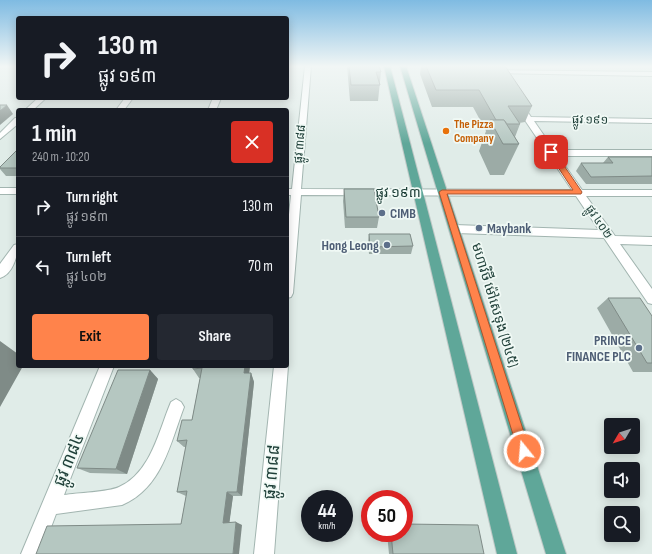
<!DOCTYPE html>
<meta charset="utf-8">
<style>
:root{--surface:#171b24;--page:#242831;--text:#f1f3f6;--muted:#9ea1a6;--line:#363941;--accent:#ff834b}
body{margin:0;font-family:"Sofia Sans Condensed","Noto Sans Khmer",sans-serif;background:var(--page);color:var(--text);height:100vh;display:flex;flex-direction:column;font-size:15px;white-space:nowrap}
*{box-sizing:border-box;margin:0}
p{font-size:13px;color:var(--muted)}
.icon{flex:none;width:22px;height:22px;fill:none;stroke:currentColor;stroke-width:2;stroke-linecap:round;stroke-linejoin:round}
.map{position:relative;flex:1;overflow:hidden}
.drawer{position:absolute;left:16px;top:108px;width:273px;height:260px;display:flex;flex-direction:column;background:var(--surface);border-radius:4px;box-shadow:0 2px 10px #0003}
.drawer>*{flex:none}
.banner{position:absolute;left:16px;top:16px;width:273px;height:84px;border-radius:4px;box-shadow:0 2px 10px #0003;background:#171b24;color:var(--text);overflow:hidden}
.needle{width:26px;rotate:231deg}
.controls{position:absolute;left:604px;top:418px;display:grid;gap:8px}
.controls a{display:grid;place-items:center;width:36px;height:36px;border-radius:4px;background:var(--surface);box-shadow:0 2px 10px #0003;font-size:20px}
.speed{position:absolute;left:301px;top:490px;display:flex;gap:8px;font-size:20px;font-weight:700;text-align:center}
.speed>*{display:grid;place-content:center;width:52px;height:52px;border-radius:50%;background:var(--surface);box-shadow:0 2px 10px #0003;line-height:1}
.speed small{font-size:10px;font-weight:400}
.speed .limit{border:6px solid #d22;background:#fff;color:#111}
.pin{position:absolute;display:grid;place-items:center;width:34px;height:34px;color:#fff;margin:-17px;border-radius:8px;box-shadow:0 2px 6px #0006}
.me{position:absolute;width:44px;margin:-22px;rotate:343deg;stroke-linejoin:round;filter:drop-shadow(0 0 3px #0008)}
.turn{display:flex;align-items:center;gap:14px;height:84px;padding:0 16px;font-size:18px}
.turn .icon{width:52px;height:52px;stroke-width:2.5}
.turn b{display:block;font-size:28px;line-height:34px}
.round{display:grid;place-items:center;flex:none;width:42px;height:42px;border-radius:4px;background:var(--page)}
.summary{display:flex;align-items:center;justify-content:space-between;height:68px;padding:0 16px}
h1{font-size:24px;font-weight:700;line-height:30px}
.primary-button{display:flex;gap:8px;margin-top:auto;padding:8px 16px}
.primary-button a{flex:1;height:46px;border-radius:4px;background:var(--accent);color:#111;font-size:16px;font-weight:700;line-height:46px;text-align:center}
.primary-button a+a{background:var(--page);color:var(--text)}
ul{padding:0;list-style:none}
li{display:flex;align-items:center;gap:12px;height:60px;padding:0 16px;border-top:1px solid var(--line)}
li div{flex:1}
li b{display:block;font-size:15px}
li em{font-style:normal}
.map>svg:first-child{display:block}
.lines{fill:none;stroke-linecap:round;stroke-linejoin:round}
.minor-casing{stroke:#a2b5b0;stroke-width:2}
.major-casing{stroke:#c0c9c7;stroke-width:2}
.minor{fill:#fff;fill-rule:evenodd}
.major{fill:#5fa799;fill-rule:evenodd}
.wall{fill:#9caba6}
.shaded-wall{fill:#7f8b87}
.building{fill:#b5c7c1;stroke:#7f8b87}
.route{fill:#ff834b;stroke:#a65531}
.food-dot{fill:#e8710a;stroke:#f0f9f5;stroke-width:1.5}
.service-dot{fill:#5c6f8a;stroke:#f0f9f5;stroke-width:1.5}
.labels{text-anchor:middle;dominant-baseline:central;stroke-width:3.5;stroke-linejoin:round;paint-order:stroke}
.far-street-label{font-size:12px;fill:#1e3f38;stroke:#f0f9f5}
.far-food-label{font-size:12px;font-weight:bold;fill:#c56008;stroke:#f0f9f5;text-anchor:start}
.street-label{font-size:14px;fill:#1e3f38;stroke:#f0f9f5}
.service-label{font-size:14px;font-weight:bold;fill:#4e5e75;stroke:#f0f9f5;text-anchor:start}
.near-street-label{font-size:17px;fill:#1e3f38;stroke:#f0f9f5}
</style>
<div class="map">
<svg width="652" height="554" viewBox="0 0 652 554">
<rect width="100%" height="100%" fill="#e0ece8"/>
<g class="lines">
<g class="minor-casing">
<g id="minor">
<polygon points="305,66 311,66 301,189 572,190 514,104 515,102 521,102 531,117 652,119 652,123 534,121 554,150 652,150 652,156 558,156 582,190 652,190 652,196 586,196 615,236 652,237 652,245 620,244 652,289 652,304 648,303 604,238 455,233 450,229 455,225 599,230 576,196 301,195 293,293 291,297 287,298 287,234 291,195 287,195 287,189 292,189"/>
<polygon points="496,70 652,72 652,76 494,73 493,72"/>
<polygon points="38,98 46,98 33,110 25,110"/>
<polygon points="125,98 133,98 124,110 116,110"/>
<polygon points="213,98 221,98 216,110 208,110"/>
<polygon points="15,118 18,118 18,124 0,139 0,133"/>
<rect x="0" y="188" width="18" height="6"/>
<path d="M18 244C18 255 13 274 0 278V264L14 245Z"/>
<polygon points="287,363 288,366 274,554 254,554 274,366 287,366"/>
<path d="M100 366H114L64 495C76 493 109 492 119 487 151 473 159 430 171 402L176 399 181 402 184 407C170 444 162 488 122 505L56 514 41 554H21Z"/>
</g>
</g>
<g class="major-casing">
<g id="major">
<polygon points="384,66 390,66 517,554 497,554"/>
<polygon points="400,66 406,66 566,554 546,554"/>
</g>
</g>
<use href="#minor" class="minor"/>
<use href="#major" class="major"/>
</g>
<g class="wall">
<polygon points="347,66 380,66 379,69 381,72 378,101 350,101"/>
<polygon points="421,66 426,66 532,106 525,122 519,123 520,124 515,137 519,144 504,175 490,175 479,151 486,131 473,107 432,107 420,74"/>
<polygon points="18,149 18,176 6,176 0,169 0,167"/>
<polygon points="608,157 652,157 652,184 586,184 576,171 581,163 603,163"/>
<polygon points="344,189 379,217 377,228 345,228 343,201"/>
<polygon points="369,234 413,246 411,254 369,254 368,242"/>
<polygon points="608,298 652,316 652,372 633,372 597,308"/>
<polygon points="193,366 250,366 249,373 251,373 254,382 242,496 233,496 229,523 242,525 181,524 186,496 177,492 186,447 184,447 177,441 192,420 200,378 199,378 193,369"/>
<polygon points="150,370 158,379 127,474 90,473 77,468"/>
<polygon points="387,533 404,533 484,554 389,554"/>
</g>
<g class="shaded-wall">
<polygon points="7,105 13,114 0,125 0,111"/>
<polygon points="0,341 18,354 18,366 23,366 0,407"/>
<polygon points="245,366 250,366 248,382 244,373"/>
<polygon points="150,370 158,379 127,474 116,469"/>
<polygon points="251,373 254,382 242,496 237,492"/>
<polygon points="227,492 233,496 229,526 223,523"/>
<polygon points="236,522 242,525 239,554 233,554"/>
</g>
<g class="building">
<polygon points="349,66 379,66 381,72 376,72 380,85 351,85"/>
<polygon points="426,66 505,66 532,106 508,106 520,124 507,124 504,120 496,120 479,90 436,90"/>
<polygon points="0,105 7,105 0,111"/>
<polygon points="490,120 504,120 519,144 503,144"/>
<polygon points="18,149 18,168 0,168 0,167"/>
<polygon points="608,157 652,157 652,176 591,177 581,163 613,163"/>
<polygon points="344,189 374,189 379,217 346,217"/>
<polygon points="369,234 410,234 413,246 370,247"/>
<polygon points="608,298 640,298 652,316 652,363 647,363"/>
<polygon points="193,366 245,366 244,373 251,373 237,492 227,492 223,523 236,522 233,554 36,554 47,526 181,524 187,491 177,492 187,440 177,441 182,420 192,420 202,368 193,369"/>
<polygon points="118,370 150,370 116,469 77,468"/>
<polygon points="404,524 478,525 484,554 393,554 391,533 404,533"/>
</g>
<linearGradient id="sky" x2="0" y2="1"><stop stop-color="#7fbbe2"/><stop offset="0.46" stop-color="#f1f6f5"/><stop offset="1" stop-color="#f1f6f5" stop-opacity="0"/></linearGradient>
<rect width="652" height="144" fill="url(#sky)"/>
<polygon class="route" points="549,151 554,151 582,192 581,194 447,194 530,451 528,455 524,457 520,455 518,451 439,192 442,190 573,190 548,152"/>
<circle class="food-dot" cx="446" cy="131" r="4"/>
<g class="service-dot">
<circle cx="382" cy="213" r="4"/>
<circle cx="479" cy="228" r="4"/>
<circle cx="387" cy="245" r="4"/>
<circle cx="639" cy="348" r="4"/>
</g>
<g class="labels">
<g class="far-street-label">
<text transform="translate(590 120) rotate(1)">ផ្លូវ ១៩១</text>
<text transform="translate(300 144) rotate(-85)">ផ្លូវ ៣៨៨</text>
<text transform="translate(599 222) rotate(56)">ផ្លូវ ៤០២</text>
</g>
<g class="far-food-label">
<text x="454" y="124">The Pizza<tspan x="454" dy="14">Company</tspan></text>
</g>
<g class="street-label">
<text x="398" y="192">ផ្លូវ ១៩៣</text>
<text transform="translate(495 305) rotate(73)">មហាវិថី ម៉ៅសេទុង (២៤៥)</text>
</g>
<g class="service-label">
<text x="390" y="213">CIMB</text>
<text x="487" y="228">Maybank</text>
<text x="379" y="245" text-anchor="end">Hong Leong</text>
<text x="631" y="340" text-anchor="end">PRINCE<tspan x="631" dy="16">FINANCE PLC</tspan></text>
</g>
<g class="near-street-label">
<text transform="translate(69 460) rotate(-68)">ផ្លូវ ៣៨៤</text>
<text transform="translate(272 472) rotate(-85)">ផ្លូវ ៣៨៨</text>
</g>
</g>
</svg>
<div class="controls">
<a><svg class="needle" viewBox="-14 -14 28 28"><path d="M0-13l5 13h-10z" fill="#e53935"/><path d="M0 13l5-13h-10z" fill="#9ea1a6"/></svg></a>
<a><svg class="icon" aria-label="sound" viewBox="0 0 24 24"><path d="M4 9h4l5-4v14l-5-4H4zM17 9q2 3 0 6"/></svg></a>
<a><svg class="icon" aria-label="search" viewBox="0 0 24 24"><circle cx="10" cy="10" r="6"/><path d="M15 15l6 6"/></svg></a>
</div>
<div class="speed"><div>44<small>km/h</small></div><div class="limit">50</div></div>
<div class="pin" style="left:551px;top:152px;background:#d93025"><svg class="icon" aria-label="arrive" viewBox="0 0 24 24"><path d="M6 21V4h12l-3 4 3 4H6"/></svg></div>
<svg class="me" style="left:524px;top:451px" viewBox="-20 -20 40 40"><circle r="17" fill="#ff834b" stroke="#fff" stroke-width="3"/><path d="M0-11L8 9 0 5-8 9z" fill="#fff"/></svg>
<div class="banner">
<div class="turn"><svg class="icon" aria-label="right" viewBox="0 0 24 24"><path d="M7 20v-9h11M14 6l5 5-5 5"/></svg><div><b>130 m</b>ផ្លូវ ១៩៣</div></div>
</div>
<section class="drawer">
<div class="summary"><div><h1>1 min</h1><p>240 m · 10:20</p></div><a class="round" style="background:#d93025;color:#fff"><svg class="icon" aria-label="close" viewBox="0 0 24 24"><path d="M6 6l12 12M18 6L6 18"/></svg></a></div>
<ul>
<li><svg class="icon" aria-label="right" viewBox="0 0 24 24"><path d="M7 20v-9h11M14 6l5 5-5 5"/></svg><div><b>Turn right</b><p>ផ្លូវ ១៩៣</p></div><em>130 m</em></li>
<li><svg class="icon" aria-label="left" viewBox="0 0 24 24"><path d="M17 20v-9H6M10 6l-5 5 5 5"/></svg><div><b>Turn left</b><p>ផ្លូវ ៤០២</p></div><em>70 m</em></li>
</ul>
<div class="primary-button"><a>Exit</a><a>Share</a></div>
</section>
</div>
